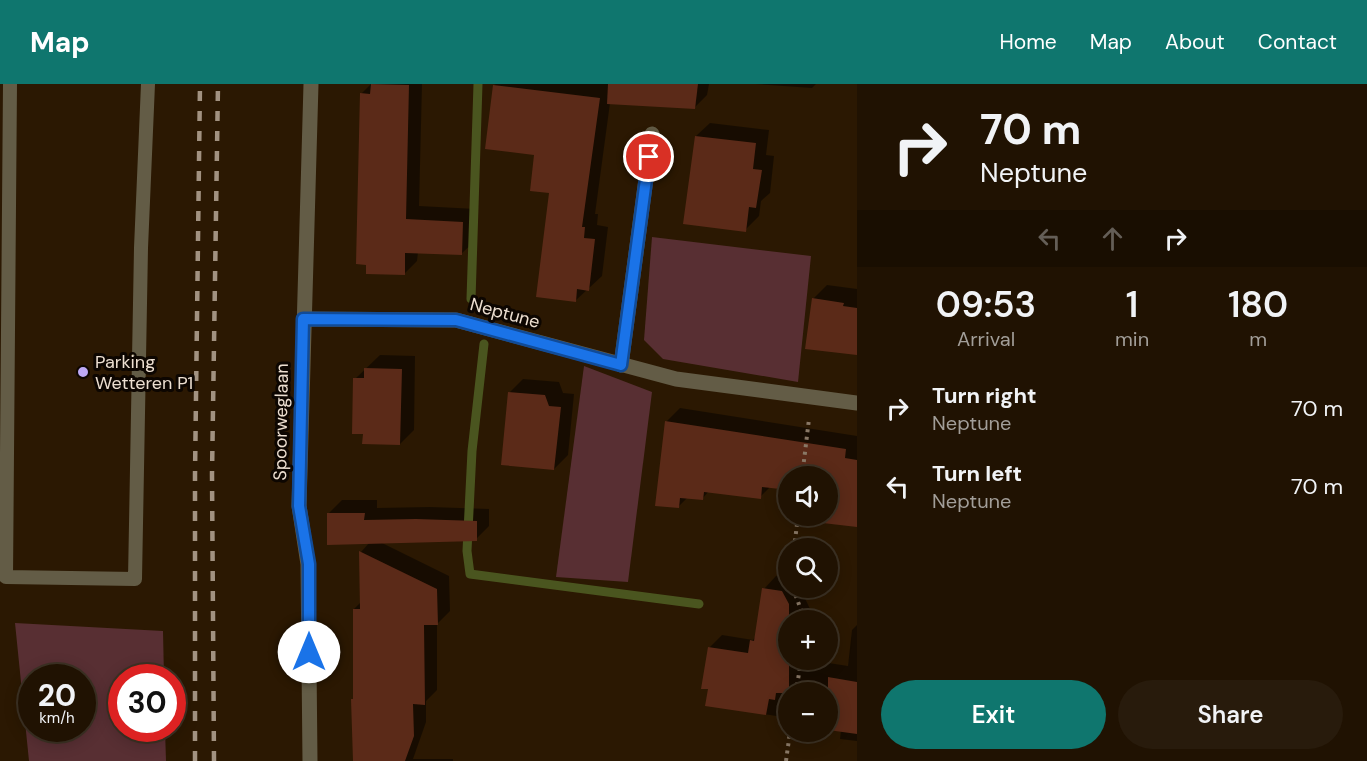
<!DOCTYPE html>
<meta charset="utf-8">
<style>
:root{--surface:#201202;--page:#281b0c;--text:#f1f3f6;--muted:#a29e99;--line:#3d3224;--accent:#0f766e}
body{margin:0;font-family:"DM Sans",sans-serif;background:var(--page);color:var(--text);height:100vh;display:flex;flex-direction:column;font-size:22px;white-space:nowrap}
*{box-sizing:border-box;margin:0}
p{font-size:20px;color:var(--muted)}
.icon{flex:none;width:33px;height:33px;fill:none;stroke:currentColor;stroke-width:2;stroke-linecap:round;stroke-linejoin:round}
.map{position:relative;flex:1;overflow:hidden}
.sheet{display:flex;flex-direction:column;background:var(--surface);width:510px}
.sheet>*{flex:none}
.banner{background:#201202;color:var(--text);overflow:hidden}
.tools{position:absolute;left:778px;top:382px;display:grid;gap:12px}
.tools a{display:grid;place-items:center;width:60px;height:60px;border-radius:50%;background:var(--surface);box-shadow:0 3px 15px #0003,0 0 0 2px var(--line);font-size:30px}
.speed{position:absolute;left:18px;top:580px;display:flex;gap:12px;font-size:30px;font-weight:700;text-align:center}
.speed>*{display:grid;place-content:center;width:78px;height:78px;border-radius:50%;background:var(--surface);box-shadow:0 3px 15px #0003,0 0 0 2px var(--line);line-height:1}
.speed small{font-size:15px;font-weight:400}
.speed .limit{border:9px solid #d22;background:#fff;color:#111}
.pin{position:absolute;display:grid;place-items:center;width:51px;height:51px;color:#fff;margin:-26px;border:3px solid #fff;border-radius:50%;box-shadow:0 2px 6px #0007}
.me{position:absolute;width:66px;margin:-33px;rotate:0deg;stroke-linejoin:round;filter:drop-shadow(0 0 4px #0008)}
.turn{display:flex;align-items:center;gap:21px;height:126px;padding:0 24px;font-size:27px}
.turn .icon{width:78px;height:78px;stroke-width:2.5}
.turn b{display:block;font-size:42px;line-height:51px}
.lanes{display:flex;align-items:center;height:57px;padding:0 24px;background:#0003;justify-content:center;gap:30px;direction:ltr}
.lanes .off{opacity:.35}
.eta{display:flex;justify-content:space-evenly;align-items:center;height:102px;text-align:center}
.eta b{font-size:36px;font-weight:600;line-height:42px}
.action{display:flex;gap:12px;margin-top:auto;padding:12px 24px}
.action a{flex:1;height:69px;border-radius:36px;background:var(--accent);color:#fff;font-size:24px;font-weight:600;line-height:69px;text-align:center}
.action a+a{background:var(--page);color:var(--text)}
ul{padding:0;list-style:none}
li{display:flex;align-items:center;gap:18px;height:78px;padding:0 24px}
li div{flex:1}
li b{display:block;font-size:22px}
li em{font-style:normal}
header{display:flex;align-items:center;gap:36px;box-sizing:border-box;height:84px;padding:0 30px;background:var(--accent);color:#fff}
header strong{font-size:28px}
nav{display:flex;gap:33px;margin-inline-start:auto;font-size:21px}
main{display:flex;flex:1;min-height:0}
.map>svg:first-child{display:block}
.green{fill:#582f33;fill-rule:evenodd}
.shadow{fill:#0007}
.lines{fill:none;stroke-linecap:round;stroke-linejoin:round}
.stream{stroke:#4a551f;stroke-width:9}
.building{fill:#5b2a18}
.path{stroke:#897866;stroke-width:4;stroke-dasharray:3 4.5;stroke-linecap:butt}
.service{stroke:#635c46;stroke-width:14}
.minor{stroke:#635c46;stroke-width:15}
.rail{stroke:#a29281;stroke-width:4.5;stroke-dasharray:10 10;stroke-linecap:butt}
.route-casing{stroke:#114b97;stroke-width:15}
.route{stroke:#1a73e8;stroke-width:10}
.poi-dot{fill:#bea9f5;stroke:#0d0601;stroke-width:2}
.labels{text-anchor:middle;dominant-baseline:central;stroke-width:6;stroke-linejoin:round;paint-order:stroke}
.street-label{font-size:18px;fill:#eddfd1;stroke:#0d0601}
.poi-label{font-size:18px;fill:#eddfd1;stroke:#0d0601;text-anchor:start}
</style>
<header>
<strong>Map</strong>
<nav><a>Home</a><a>Map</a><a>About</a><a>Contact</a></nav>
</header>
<main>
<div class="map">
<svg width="857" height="677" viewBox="0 0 857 677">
<rect width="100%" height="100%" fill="#2b1802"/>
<g class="green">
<polygon points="652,153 811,172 798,298 663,275 644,256"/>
<polygon points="584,282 652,308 628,498 556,493"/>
<path d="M15 539 163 547 164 594H122V645H165L166 677H29ZM32 594H82V645H32Z"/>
</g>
<g class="shadow">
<polygon points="371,0 422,0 419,122 476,125 475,157 461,170 418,168 417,177 404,190 361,10"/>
<polygon points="496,0 709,0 707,11 694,24 610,19 595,130 598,130 597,141 608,143 602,192 575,217 551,108 536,70 494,1"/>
<polygon points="756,0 816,0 812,4"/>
<polygon points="710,39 769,46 766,71 774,72 770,109 761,117 759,132 745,146 696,52"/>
<polygon points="827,201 857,205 857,270 813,215"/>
<polygon points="380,271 415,272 414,346 400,360 364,349 355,295"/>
<polygon points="523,295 559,298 563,309 574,310 568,371 554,385 510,308"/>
<polygon points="680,324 857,352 857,442 816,432 828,432 828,393 789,393 789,405 771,402 760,413 709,407 702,415 688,413 678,423 666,338"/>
<polygon points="342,416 377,416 377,424 430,423 489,425 489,442 476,455 380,458 449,492 450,527 437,540 437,606 426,617 426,638 413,675 453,675 453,677 354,677 353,615 355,613 354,525 361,518 361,468 370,458 329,429"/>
<polygon points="776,492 789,494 789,504 800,504 811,527 810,537 789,537 789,576 809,576 848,582 852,546 857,541 857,657 840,655 841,646 828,644 828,609 789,609 789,634 707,621 710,604 709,564 722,551 753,556 756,552 764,505"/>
</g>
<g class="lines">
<g class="stream">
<polyline points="471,215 478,0"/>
<polyline points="484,260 472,367 467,467 470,490 699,520"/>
</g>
</g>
<g class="building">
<polygon points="371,0 409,1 406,135 463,138 462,171 405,169 405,191 366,190 366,181 356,180 360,9 370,10"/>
<polygon points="608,0 698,0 695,25 607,20"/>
<polygon points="493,1 600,14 582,143 585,143 584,154 595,155 589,207 577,205 576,218 536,213 549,109 530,107 534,71 485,65"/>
<polygon points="695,52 756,59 753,85 762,86 756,124 749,123 746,148 683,140"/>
<polygon points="812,214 844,219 843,222 857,224 857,271 805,265"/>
<polygon points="364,284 402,285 400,361 362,360 363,350 352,350 353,294 364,294"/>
<polygon points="508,308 545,311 549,322 561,323 554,386 501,381"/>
<polygon points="665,337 846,365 845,374 857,376 857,443 814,438 814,432 828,432 828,393 789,393 789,406 762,403 761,415 704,408 703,416 680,414 679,424 655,422"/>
<polygon points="327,429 365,429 364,436 416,435 477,437 477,457 327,461"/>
<polygon points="359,467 437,505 438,541 424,541 425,621 413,620 414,652 405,677 353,677 351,615 353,615 353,525 360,525"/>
<polygon points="762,504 782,507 789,520 789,609 776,609 775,616 769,615 766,631 705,622 708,605 701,605 708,563 748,569 750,556 754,557"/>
<polygon points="828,593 857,598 857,650 828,646"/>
</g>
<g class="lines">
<g class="path">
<polyline points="802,393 809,335"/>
<polyline points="794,465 798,432"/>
<polyline points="793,504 805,537"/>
<polyline points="796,609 801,576"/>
<polyline points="786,677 790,648"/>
</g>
<polyline class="service" points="10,0 6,493 135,495 141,164 148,0"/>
<g class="minor">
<polyline points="304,235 456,236 676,295 857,319"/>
<polyline points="621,281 652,50"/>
<polyline points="310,677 308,480 299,422 311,0"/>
</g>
<g class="rail">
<polyline points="195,677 195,391 200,0"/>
<polyline points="214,677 212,390 218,0"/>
</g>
</g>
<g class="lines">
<g class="route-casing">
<polyline id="route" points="309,568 309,480 299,422 303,235 456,236 621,281 649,73"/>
</g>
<use href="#route" class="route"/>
</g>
<circle class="poi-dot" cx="83" cy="288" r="6"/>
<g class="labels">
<g class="street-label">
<text transform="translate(505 229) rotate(15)">Neptune</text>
<text transform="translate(281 338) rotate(-89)">Spoorweglaan</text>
</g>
<g class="poi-label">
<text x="95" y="278">Parking<tspan x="95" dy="21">Wetteren P1</tspan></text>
</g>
</g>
</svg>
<div class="tools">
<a><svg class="icon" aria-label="sound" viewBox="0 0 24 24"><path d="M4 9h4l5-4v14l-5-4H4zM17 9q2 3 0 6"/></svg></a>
<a><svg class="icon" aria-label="search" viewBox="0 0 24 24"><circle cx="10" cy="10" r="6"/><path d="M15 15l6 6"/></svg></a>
<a>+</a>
<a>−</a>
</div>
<div class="speed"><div>20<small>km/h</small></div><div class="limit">30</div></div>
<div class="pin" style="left:649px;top:73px;background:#d93025"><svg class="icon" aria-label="arrive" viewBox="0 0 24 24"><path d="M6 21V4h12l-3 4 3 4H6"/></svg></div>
<svg class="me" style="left:309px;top:568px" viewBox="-20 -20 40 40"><circle r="19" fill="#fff"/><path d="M0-13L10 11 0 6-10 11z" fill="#1a73e8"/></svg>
</div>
<section class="sheet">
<div class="banner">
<div class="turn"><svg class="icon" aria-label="right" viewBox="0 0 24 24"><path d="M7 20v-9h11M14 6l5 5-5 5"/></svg><div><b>70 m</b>Neptune</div></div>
<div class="lanes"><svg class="icon off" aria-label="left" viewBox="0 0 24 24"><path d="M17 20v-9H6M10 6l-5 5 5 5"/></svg><svg class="icon off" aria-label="ahead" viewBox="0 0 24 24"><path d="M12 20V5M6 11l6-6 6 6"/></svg><svg class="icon" aria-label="right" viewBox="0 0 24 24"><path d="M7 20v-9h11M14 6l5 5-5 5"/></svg></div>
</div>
<div class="eta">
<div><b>09:53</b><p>Arrival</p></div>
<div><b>1</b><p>min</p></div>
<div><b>180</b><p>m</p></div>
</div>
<ul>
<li><svg class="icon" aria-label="right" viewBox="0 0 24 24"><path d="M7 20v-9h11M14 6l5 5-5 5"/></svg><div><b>Turn right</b><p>Neptune</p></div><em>70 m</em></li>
<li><svg class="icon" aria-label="left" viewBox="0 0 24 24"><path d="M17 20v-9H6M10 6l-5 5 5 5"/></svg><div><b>Turn left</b><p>Neptune</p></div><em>70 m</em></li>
</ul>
<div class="action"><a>Exit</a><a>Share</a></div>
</section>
</main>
